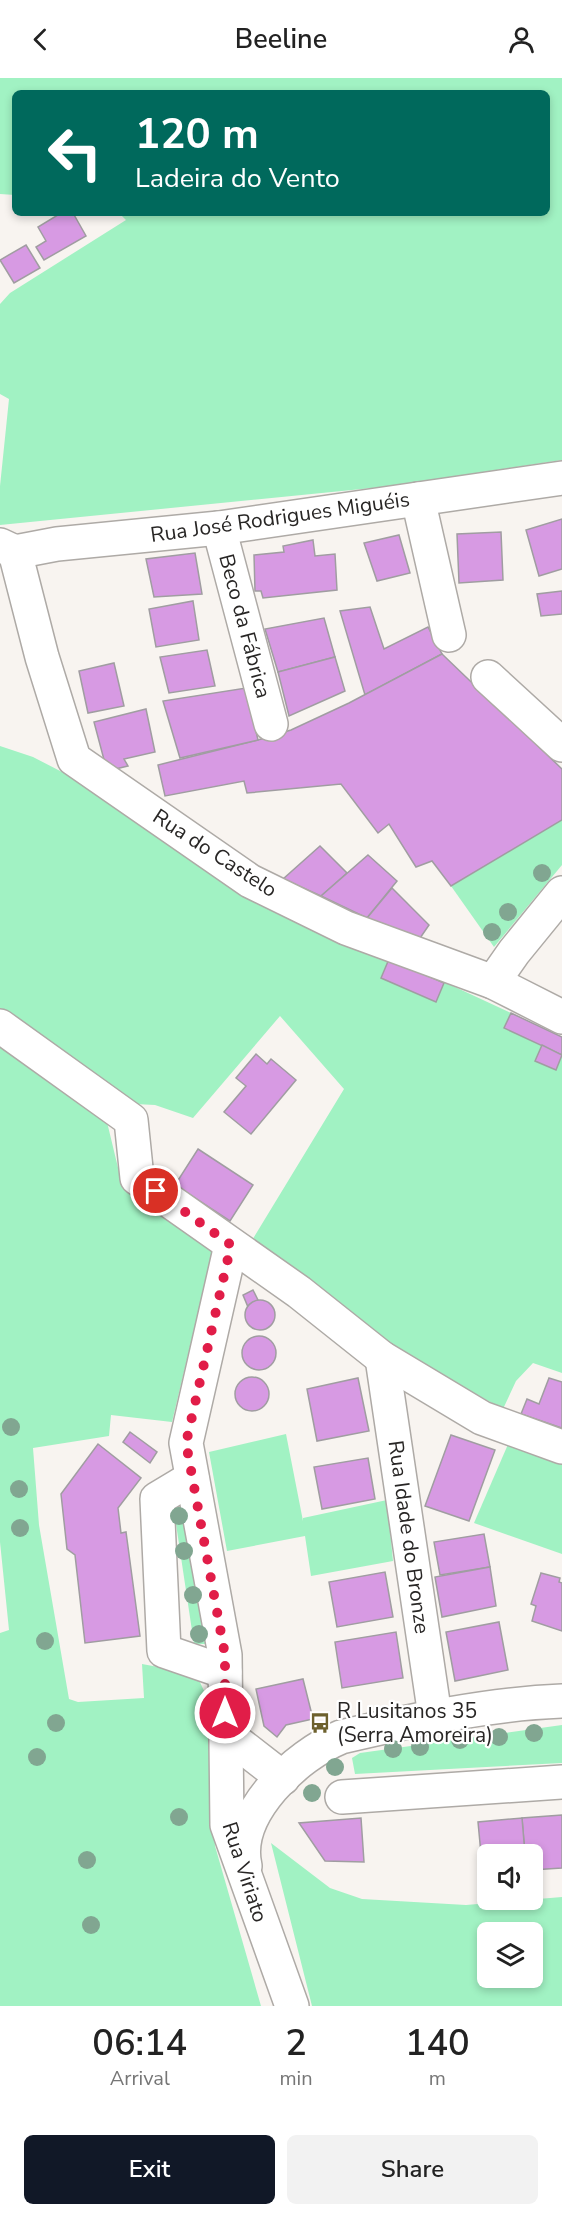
<!DOCTYPE html>
<meta charset="utf-8">
<style>
:root{--surface:#fff;--page:#f2f2f2;--text:#222;--muted:#767676;--accent:#111827}
body{margin:0;font-family:"Nunito Sans",sans-serif;background:var(--page);color:var(--text);height:100vh;display:flex;flex-direction:column;font-size:22px;white-space:nowrap}
*{box-sizing:border-box;margin:0}
p{font-size:20px;color:var(--muted)}
.icon{flex:none;width:33px;height:33px;fill:none;stroke:currentColor;stroke-width:2;stroke-linecap:round;stroke-linejoin:round}
.map{position:relative;height:1928px;overflow:hidden}
.drawer{display:flex;flex-direction:column;background:var(--surface);flex:1}
.drawer>*{flex:none}
.guide{position:absolute;left:12px;top:12px;width:538px;height:126px;border-radius:9px;box-shadow:0 3px 9px #0003;background:#00695c;color:#fff;overflow:hidden}
.controls{position:absolute;left:477px;top:1766px;display:grid;gap:12px}
.controls a{display:grid;place-items:center;width:66px;height:66px;border-radius:9px;background:var(--surface);box-shadow:0 3px 9px #0003;font-size:30px}
.pin{position:absolute;display:grid;place-items:center;width:51px;height:51px;color:#fff;margin:-26px;border:3px solid #fff;border-radius:50%;box-shadow:0 2px 6px #0007}
.me{position:absolute;width:66px;margin:-33px;rotate:0deg;stroke-linejoin:round;filter:drop-shadow(0 0 4px #0008)}
.turn{display:flex;align-items:center;gap:21px;height:126px;padding:0 24px;font-size:27px}
.turn .icon{width:78px;height:78px;stroke-width:2.5}
.turn b{display:block;font-size:42px;line-height:51px}
.eta{display:flex;justify-content:space-evenly;align-items:center;height:102px;text-align:center}
.eta b{font-size:36px;font-weight:600;line-height:42px}
.cta{display:flex;gap:12px;margin-top:auto;padding:12px 24px}
.cta a{flex:1;height:69px;border-radius:9px;background:var(--accent);color:#fff;font-size:24px;font-weight:600;line-height:69px;text-align:center}
.cta a+a{background:var(--page);color:var(--text)}
header{display:flex;justify-content:space-between;align-items:center;height:78px;padding:0 24px;background:var(--surface);font-size:27px;font-weight:600}
.map>svg:first-child{display:block}
.green{fill:#a1f2c3;fill-rule:evenodd}
.building{fill:#d79ae3;stroke:#a09da1;stroke-width:1.5}
.lines{fill:none;stroke-linecap:round;stroke-linejoin:round}
.minor-casing{stroke:#aeaaa6;stroke-width:36}
.minor{stroke:#fff;stroke-width:33}
.tree{fill:#81a691}
.route{stroke:#e11d48;stroke-width:10;stroke-dasharray:0 18}
.labels{text-anchor:middle;dominant-baseline:central;stroke-width:4.5;stroke-linejoin:round;paint-order:stroke}
.street-label{font-size:21px;fill:#282625;stroke:#fff}
.poi-label{font-size:21px;fill:#282625;stroke:#fff;text-anchor:start}
</style>
<header><svg class="icon" aria-label="back" viewBox="0 0 24 24"><path d="M15 5l-7 7 7 7"/></svg>Beeline<svg class="icon" aria-label="person" viewBox="0 0 24 24"><circle cx="12" cy="8" r="4"/><path d="M4 21q1-7 8-7t8 7"/></svg></header>
<div class="map">
<svg width="562" height="1928" viewBox="0 0 562 1928">
<rect width="100%" height="100%" fill="#f8f4f0"/>
<g class="green">
<polygon points="0,0 562,0 562,382 392,408 0,447 0,408 9,321 0,316 0,226 10,215 126,142 119,135 548,135 548,15 15,15 15,117 0,116"/>
<polygon points="0,668 33,679 97,712 344,863 455,909 511,935 504,950 562,977 562,1295 533,1285 516,1303 503,1331 390,1269 251,1164 344,1011 280,938 193,1040 155,1027 135,1026 0,935"/>
<polygon points="562,742 562,787 494,869 451,808"/>
<polygon points="0,962 107,1044 120,1098 131,1114 213,1172 172,1344 111,1337 109,1358 33,1370 39,1447 69,1621 78,1624 144,1620 142,1586 196,1596 206,1617 215,1768 261,1928 0,1928 0,1555 9,1552 0,1464"/>
<polygon points="286,1356 303,1443 303,1440 387,1422 393,1483 311,1498 305,1458 227,1473 209,1374"/>
<polygon points="509,1364 562,1384 562,1476 474,1445"/>
<polygon points="173,1426 184,1431 207,1566 194,1566"/>
<polygon points="562,1647 562,1685 355,1696 352,1680 360,1675"/>
<path d="M271 1765 330 1810 362 1821 466 1827 562 1819V1928H312ZM488 1854H532V1899H488Z"/>
</g>
<g class="building">
<polygon points="61,135 73,135 86,158 44,182 36,169 46,163 38,149"/>
<polygon points="26,167 40,190 14,205 0,182"/>
<polygon points="562,441 562,491 539,498 526,452"/>
<polygon points="501,454 503,502 459,505 457,456"/>
<polygon points="399,457 410,495 377,503 364,465"/>
<polygon points="313,462 315,478 335,476 337,512 263,520 261,513 255,513 254,477 284,474 283,468"/>
<polygon points="195,475 202,516 154,519 146,481"/>
<polygon points="562,513 562,536 541,538 537,516"/>
<polygon points="193,523 199,562 156,569 149,531"/>
<polygon points="370,529 384,571 428,549 442,576 365,617 340,533"/>
<polygon points="324,540 335,579 278,594 265,551"/>
<polygon points="207,572 215,608 169,615 160,579"/>
<polygon points="442,576 562,691 562,742 451,808 432,783 416,789 389,746 378,755 341,706 247,715 244,703 165,718 158,687 258,662 291,652 349,625"/>
<polygon points="335,579 345,613 289,638 278,594"/>
<polygon points="114,585 124,628 88,635 79,593"/>
<polygon points="246,610 258,662 180,680 163,623"/>
<polygon points="146,631 155,674 124,681 128,688 107,693 94,644"/>
<polygon points="320,768 347,795 321,818 283,801"/>
<polygon points="368,777 397,803 367,840 321,818"/>
<polygon points="392,810 429,847 418,863 367,840"/>
<polygon points="389,881 444,905 436,924 381,900"/>
<polygon points="511,935 562,959 562,977 504,950"/>
<polygon points="542,967 562,977 556,992 535,983"/>
<polygon points="256,976 267,986 271,981 296,1002 251,1056 224,1034 246,1008 236,1000"/>
<polygon points="198,1071 253,1107 230,1143 175,1107"/>
<polygon points="253,1212 258,1222 248,1229 243,1217"/>
<circle cx="260" cy="1237" r="15"/>
<circle cx="259" cy="1275" r="17"/>
<circle cx="252" cy="1316" r="17"/>
<polygon points="358,1300 369,1353 317,1363 307,1311"/>
<polygon points="549,1300 562,1304 562,1350 521,1336 527,1321 539,1326"/>
<polygon points="130,1354 157,1374 150,1385 123,1364"/>
<polygon points="451,1357 495,1372 469,1443 425,1428"/>
<polygon points="98,1366 141,1400 118,1430 121,1455 126,1454 140,1558 85,1565 75,1477 67,1471 61,1416"/>
<polygon points="368,1380 375,1421 322,1431 314,1389"/>
<polygon points="484,1456 490,1489 440,1497 434,1464"/>
<polygon points="490,1489 496,1528 442,1539 435,1499"/>
<polygon points="385,1494 393,1539 337,1549 329,1504"/>
<polygon points="541,1495 560,1500 559,1504 562,1505 562,1553 532,1543 536,1528 531,1526"/>
<polygon points="499,1544 508,1592 455,1603 446,1554"/>
<polygon points="396,1554 403,1600 342,1610 335,1564"/>
<polygon points="303,1601 313,1641 286,1647 277,1659 264,1648 256,1611"/>
<polygon points="562,1737 562,1790 532,1792 532,1776 525,1776 522,1740"/>
<polygon points="361,1740 364,1784 325,1783 299,1745"/>
<polygon points="522,1740 525,1776 488,1776 488,1796 483,1797 478,1744"/>
</g>
<g class="lines">
<g class="minor-casing">
<g id="minor">
<polyline points="418,421 449,557"/>
<polyline points="219,450 271,646"/>
<polyline points="0,467 15,474 57,466 219,450 562,400"/>
<polyline points="15,474 42,579 74,681 250,803 346,850 493,904 562,939"/>
<polyline points="488,599 562,667"/>
<polyline points="493,904 514,874 562,815"/>
<polyline points="0,948 131,1042 137,1100 299,1214 382,1280 482,1340 562,1369"/>
<polyline points="231,1167 186,1365 225,1577 227,1747 292,1928"/>
<polyline points="382,1280 435,1638"/>
<polyline points="192,1400 157,1421 164,1573 225,1594"/>
<polyline points="225,1655 283,1700"/>
<polyline points="342,1719 562,1704"/>
<path d="M245 1788C233 1735 297 1677 341 1659 413 1642 487 1626 562 1623"/>
</g>
</g>
<use href="#minor" class="minor"/>
</g>
<g class="tree">
<circle cx="542" cy="795" r="9"/>
<circle cx="508" cy="834" r="9"/>
<circle cx="492" cy="854" r="9"/>
<circle cx="11" cy="1349" r="9"/>
<circle cx="19" cy="1411" r="9"/>
<circle cx="179" cy="1438" r="9"/>
<circle cx="20" cy="1450" r="9"/>
<circle cx="184" cy="1473" r="9"/>
<circle cx="193" cy="1517" r="9"/>
<circle cx="199" cy="1556" r="9"/>
<circle cx="45" cy="1563" r="9"/>
<circle cx="56" cy="1645" r="9"/>
<circle cx="534" cy="1655" r="9"/>
<circle cx="499" cy="1659" r="9"/>
<circle cx="460" cy="1662" r="9"/>
<circle cx="420" cy="1669" r="9"/>
<circle cx="393" cy="1671" r="9"/>
<circle cx="37" cy="1679" r="9"/>
<circle cx="335" cy="1689" r="9"/>
<circle cx="312" cy="1715" r="9"/>
<circle cx="179" cy="1739" r="9"/>
<circle cx="87" cy="1782" r="9"/>
<circle cx="91" cy="1847" r="9"/>
</g>
<g class="lines">
<polyline class="route" points="156,1113 231,1167 186,1365 225,1577 225,1635"/>
</g>
<defs>
<g id="bus-bare" transform="scale(1.62)"><path d="M-5-6H5V4H4V6H2V4H-2V6H-4V4H-5ZM-3.5-4V0h7V-4ZM-3.5 1.2v1.5H-2V1.2ZM2 1.2v1.5H3.5V1.2Z" fill="#6d612e" stroke="#fff" stroke-width="2.5" paint-order="stroke"/></g>
</defs>
<g fill-rule="evenodd">
<use href="#bus-bare" x="320" y="1645"/>
</g>
<g class="labels">
<g class="street-label">
<text transform="translate(280 439) rotate(-8)">Rua José Rodrigues Miguéis</text>
<text transform="translate(245 548) rotate(75)">Beco da Fábrica</text>
<text transform="translate(215 775) rotate(33)">Rua do Castelo</text>
<text transform="translate(409 1459) rotate(82)">Rua Idade do Bronze</text>
<text transform="translate(245 1794) rotate(72)">Rua Viriato</text>
</g>
<g class="poi-label">
<text x="337" y="1633">R Lusitanos 35<tspan x="337" dy="24">(Serra Amoreira)</tspan></text>
</g>
</g>
</svg>
<div class="controls">
<a><svg class="icon" aria-label="sound" viewBox="0 0 24 24"><path d="M4 9h4l5-4v14l-5-4H4zM17 9q2 3 0 6"/></svg></a>
<a><svg class="icon" aria-label="layers" viewBox="0 0 24 24"><path d="M12 4l9 5-9 5-9-5zM3 14l9 5 9-5"/></svg></a>
</div>
<div class="pin" style="left:156px;top:1113px;background:#d93025"><svg class="icon" aria-label="arrive" viewBox="0 0 24 24"><path d="M6 21V4h12l-3 4 3 4H6"/></svg></div>
<svg class="me" style="left:225px;top:1635px" viewBox="-20 -20 40 40"><circle r="17" fill="#e11d48" stroke="#fff" stroke-width="3"/><path d="M0-11L8 9 0 5-8 9z" fill="#fff"/></svg>
<div class="guide">
<div class="turn"><svg class="icon" aria-label="left" viewBox="0 0 24 24"><path d="M17 20v-9H6M10 6l-5 5 5 5"/></svg><div><b>120 m</b>Ladeira do Vento</div></div>
</div>
</div>
<section class="drawer">
<div class="eta">
<div><b>06:14</b><p>Arrival</p></div>
<div><b>2</b><p>min</p></div>
<div><b>140</b><p>m</p></div>
</div>
<div class="cta"><a>Exit</a><a>Share</a></div>
</section>
